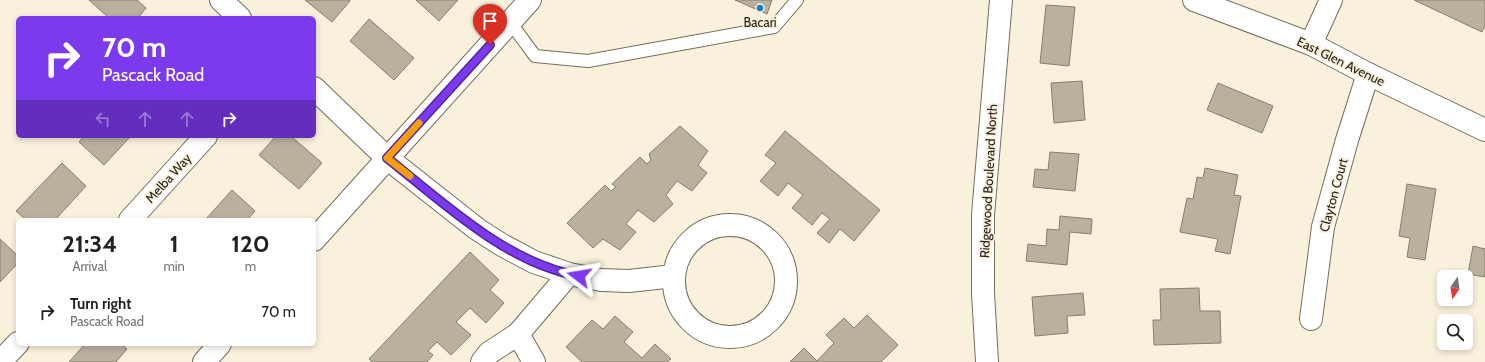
<!DOCTYPE html>
<style>
:root{--surface:#fff;--page:#f6f6f6;--text:#202124;--muted:#757577}
body{margin:0;font-family:Cabin,sans-serif;background:var(--page);color:var(--text);height:100vh;display:flex;flex-direction:column;font-size:15px;white-space:nowrap}
*{box-sizing:border-box;margin:0}
p{font-size:13px;color:var(--muted)}
.icon{flex:none;width:22px;height:22px;fill:none;stroke:currentColor;stroke-width:2;stroke-linecap:round;stroke-linejoin:round}
.map{position:relative;flex:1;overflow:hidden}
.details{position:absolute;left:16px;top:218px;width:300px;height:128px;display:flex;flex-direction:column;background:var(--surface);border-radius:6px;box-shadow:0 2px 6px #0003}
.details>*{flex:none}
.banner{position:absolute;left:16px;top:16px;width:300px;height:122px;border-radius:6px;box-shadow:0 2px 6px #0003;background:#7c3aed;color:#fff;overflow:hidden}
.needle{width:26px;rotate:193deg}
.buttons{position:absolute;left:1437px;top:270px;display:grid;gap:8px}
.buttons a{display:grid;place-items:center;width:36px;height:36px;border-radius:6px;background:var(--surface);box-shadow:0 2px 6px #0003;font-size:20px}
.pin{position:absolute;display:grid;place-items:center;width:34px;height:34px;color:#fff;margin:-41px -17px;border-radius:50% 50% 50% 0;rotate:-45deg;box-shadow:0 0 4px #0007}
.pin .icon{rotate:45deg}
.me{position:absolute;width:44px;margin:-22px;rotate:284deg;stroke-linejoin:round;filter:drop-shadow(0 0 3px #0008)}
.turn{display:flex;align-items:center;gap:14px;height:84px;padding:0 20px;font-size:18px}
.turn .icon{width:52px;height:52px;stroke-width:2.5}
.turn b{display:block;font-size:28px;line-height:34px}
.lanes{display:flex;align-items:center;height:38px;padding:0 20px;background:#0003;justify-content:center;gap:20px;direction:ltr}
.lanes .off{opacity:.35}
.eta{display:flex;justify-content:space-evenly;align-items:center;height:68px;text-align:center}
.eta b{font-size:24px;font-weight:700;line-height:28px}
ul{padding:0;list-style:none}
li{display:flex;align-items:center;gap:12px;height:52px;padding:0 20px}
li div{flex:1}
li b{display:block;font-size:15px}
li em{font-style:normal}
.map>svg:first-child{display:block}
.building{fill:#b9b19d;stroke:#877f6d}
.lines{fill:none;stroke-linecap:round;stroke-linejoin:round}
.service-casing{stroke:#746d5b;stroke-width:14}
.minor-casing{stroke:#746d5b;stroke-width:24}
.tertiary-casing{stroke:#746d5b;stroke-width:24}
.service{stroke:#fff;stroke-width:12}
.minor{stroke:#fff;stroke-width:22}
.tertiary{stroke:#fff;stroke-width:22}
.route-casing{stroke:#51269a;stroke-width:10}
.route{stroke:#7c3aed;stroke-width:7}
.slow{stroke:#f59e0b;stroke-width:7}
.poi-dot{fill:#1280ca;stroke:#f9f1dc;stroke-width:1.5}
.labels{text-anchor:middle;dominant-baseline:central;stroke-width:3.5;stroke-linejoin:round;paint-order:stroke}
.poi-label{font-size:13px;fill:#24211a;stroke:#f9f1dc}
.street-label{font-size:13px;fill:#24211a;stroke:#f9f1dc}
</style>
<div class="map">
<svg width="1485" height="362" viewBox="0 0 1485 362">
<rect width="100%" height="100%" fill="#f9f1dc"/>
<g class="building">
<polygon points="89,0 137,0 146,8 138,18 109,18"/>
<polygon points="305,0 349,0 350,1 332,22"/>
<polygon points="416,0 458,0 439,21"/>
<polygon points="735,0 772,0 767,14"/>
<polygon points="1414,0 1485,0 1485,26 1482,32"/>
<polygon points="1046,5 1075,7 1069,66 1040,63"/>
<polygon points="369,19 414,58 394,80 350,41"/>
<polygon points="1082,81 1085,120 1054,123 1051,83"/>
<polygon points="1218,83 1273,106 1262,133 1207,110"/>
<polygon points="680,126 708,151 698,165 707,173 692,191 677,181 666,195 673,204 654,222 638,210 626,224 636,232 620,250 603,239 593,248 567,223 605,185 611,191 616,187 612,184 640,157 647,164 651,160 649,154"/>
<polygon points="785,131 880,210 854,241 840,229 829,243 817,233 830,219 822,213 812,225 792,208 803,195 788,183 778,196 760,181 776,163 765,155"/>
<polygon points="84,136 131,136 104,165 79,142"/>
<polygon points="276,136 291,136 322,163 299,189 259,155"/>
<polygon points="1050,152 1079,154 1075,191 1033,187 1035,169 1048,170"/>
<polygon points="62,163 86,186 55,220 26,220 16,211"/>
<polygon points="1205,168 1238,175 1234,195 1241,196 1230,254 1215,251 1218,239 1180,232 1187,198 1193,199 1197,177 1203,178"/>
<polygon points="1407,184 1436,189 1425,260 1407,257 1410,238 1399,236"/>
<polygon points="232,190 255,211 247,220 205,220"/>
<polygon points="1060,216 1092,219 1091,234 1070,232 1067,265 1026,261 1028,244 1046,246 1047,229 1059,230"/>
<polygon points="0,239 18,256 18,263 0,282"/>
<polygon points="1473,246 1485,249 1485,277 1468,274"/>
<polygon points="470,252 499,280 490,290 504,303 486,323 470,308 456,322 471,335 451,355 437,342 428,351 433,355 427,362 372,362 369,359"/>
<polygon points="1199,288 1200,311 1220,311 1221,343 1154,345 1153,320 1161,320 1160,289"/>
<polygon points="1083,293 1085,315 1067,316 1068,333 1035,336 1032,297"/>
<polygon points="867,315 898,345 881,362 790,362 804,348 817,361 834,343 826,335 844,318 854,328"/>
<polygon points="615,316 633,332 624,342 642,358 655,344 671,359 667,362 582,362 566,347 592,320 603,329"/>
<polygon points="85,344 121,344 127,349 116,362 69,362"/>
</g>
<g class="lines">
<g class="service-casing">
<polyline id="service" points="510,22 535,56 588,61 774,27 797,0"/>
</g>
<g class="minor-casing">
<g id="minor">
<polyline points="221,0 240,18"/>
<polyline points="1311,44 1331,0"/>
<polyline points="314,88 387,158 477,229 502,245 534,262 569,274 601,280 629,281 674,276"/>
<polyline points="130,220 206,136"/>
<circle cx="730" cy="281" r="56"/>
<polyline points="1311,319 1323,227 1347,140 1368,74"/>
<polyline points="518,334 534,362"/>
<polyline points="0,362 18,343"/>
<polyline points="482,362 489,353 518,334 569,274"/>
<polyline points="987,362 983,293 983,215 1001,0"/>
</g>
</g>
<g class="tertiary-casing">
<g id="tertiary">
<polyline points="1194,0 1311,44 1368,74 1485,130"/>
<polyline points="314,240 530,0"/>
<polyline points="204,362 220,344"/>
</g>
</g>
<use href="#service" class="service"/>
<use href="#minor" class="minor"/>
<use href="#tertiary" class="tertiary"/>
</g>
<g class="lines">
<g class="route-casing">
<path id="route" d="M490 45 387 158C444 203 506 263 579 276"/>
</g>
<use href="#route" class="route"/>
<polyline class="slow" points="410,176 387,158 419,123"/>
</g>
<circle class="poi-dot" cx="760" cy="8" r="4"/>
<g class="labels">
<g class="poi-label">
<text x="760" y="22">Bacari</text>
</g>
<g class="street-label">
<text transform="translate(1341 61) rotate(26)">East Glen Avenue</text>
<text transform="translate(168 178) rotate(-48)">Melba Way</text>
<text transform="translate(988 181) rotate(-87)">Ridgewood Boulevard North</text>
<text transform="translate(1333 195) rotate(-75)">Clayton Court</text>
</g>
</g>
</svg>
<div class="buttons">
<a><svg class="needle" viewBox="-14 -14 28 28"><path d="M0-13l5 13h-10z" fill="#e53935"/><path d="M0 13l5-13h-10z" fill="#757577"/></svg></a>
<a><svg class="icon" aria-label="search" viewBox="0 0 24 24"><circle cx="10" cy="10" r="6"/><path d="M15 15l6 6"/></svg></a>
</div>
<div class="pin" style="left:490px;top:45px;background:#d93025"><svg class="icon" aria-label="arrive" viewBox="0 0 24 24"><path d="M6 21V4h12l-3 4 3 4H6"/></svg></div>
<svg class="me" style="left:579px;top:276px" viewBox="-20 -20 40 40"><path d="M0-17L14 15 0 8-14 15z" fill="#7c3aed" stroke="#fff" stroke-width="4"/></svg>
<div class="banner">
<div class="turn"><svg class="icon" aria-label="right" viewBox="0 0 24 24"><path d="M7 20v-9h11M14 6l5 5-5 5"/></svg><div><b>70 m</b>Pascack Road</div></div>
<div class="lanes"><svg class="icon off" aria-label="left" viewBox="0 0 24 24"><path d="M17 20v-9H6M10 6l-5 5 5 5"/></svg><svg class="icon off" aria-label="ahead" viewBox="0 0 24 24"><path d="M12 20V5M6 11l6-6 6 6"/></svg><svg class="icon off" aria-label="ahead" viewBox="0 0 24 24"><path d="M12 20V5M6 11l6-6 6 6"/></svg><svg class="icon" aria-label="right" viewBox="0 0 24 24"><path d="M7 20v-9h11M14 6l5 5-5 5"/></svg></div>
</div>
<section class="details">
<div class="eta">
<div><b>21:34</b><p>Arrival</p></div>
<div><b>1</b><p>min</p></div>
<div><b>120</b><p>m</p></div>
</div>
<ul>
<li><svg class="icon" aria-label="right" viewBox="0 0 24 24"><path d="M7 20v-9h11M14 6l5 5-5 5"/></svg><div><b>Turn right</b><p>Pascack Road</p></div><em>70 m</em></li>
</ul>
</section>
</div>
